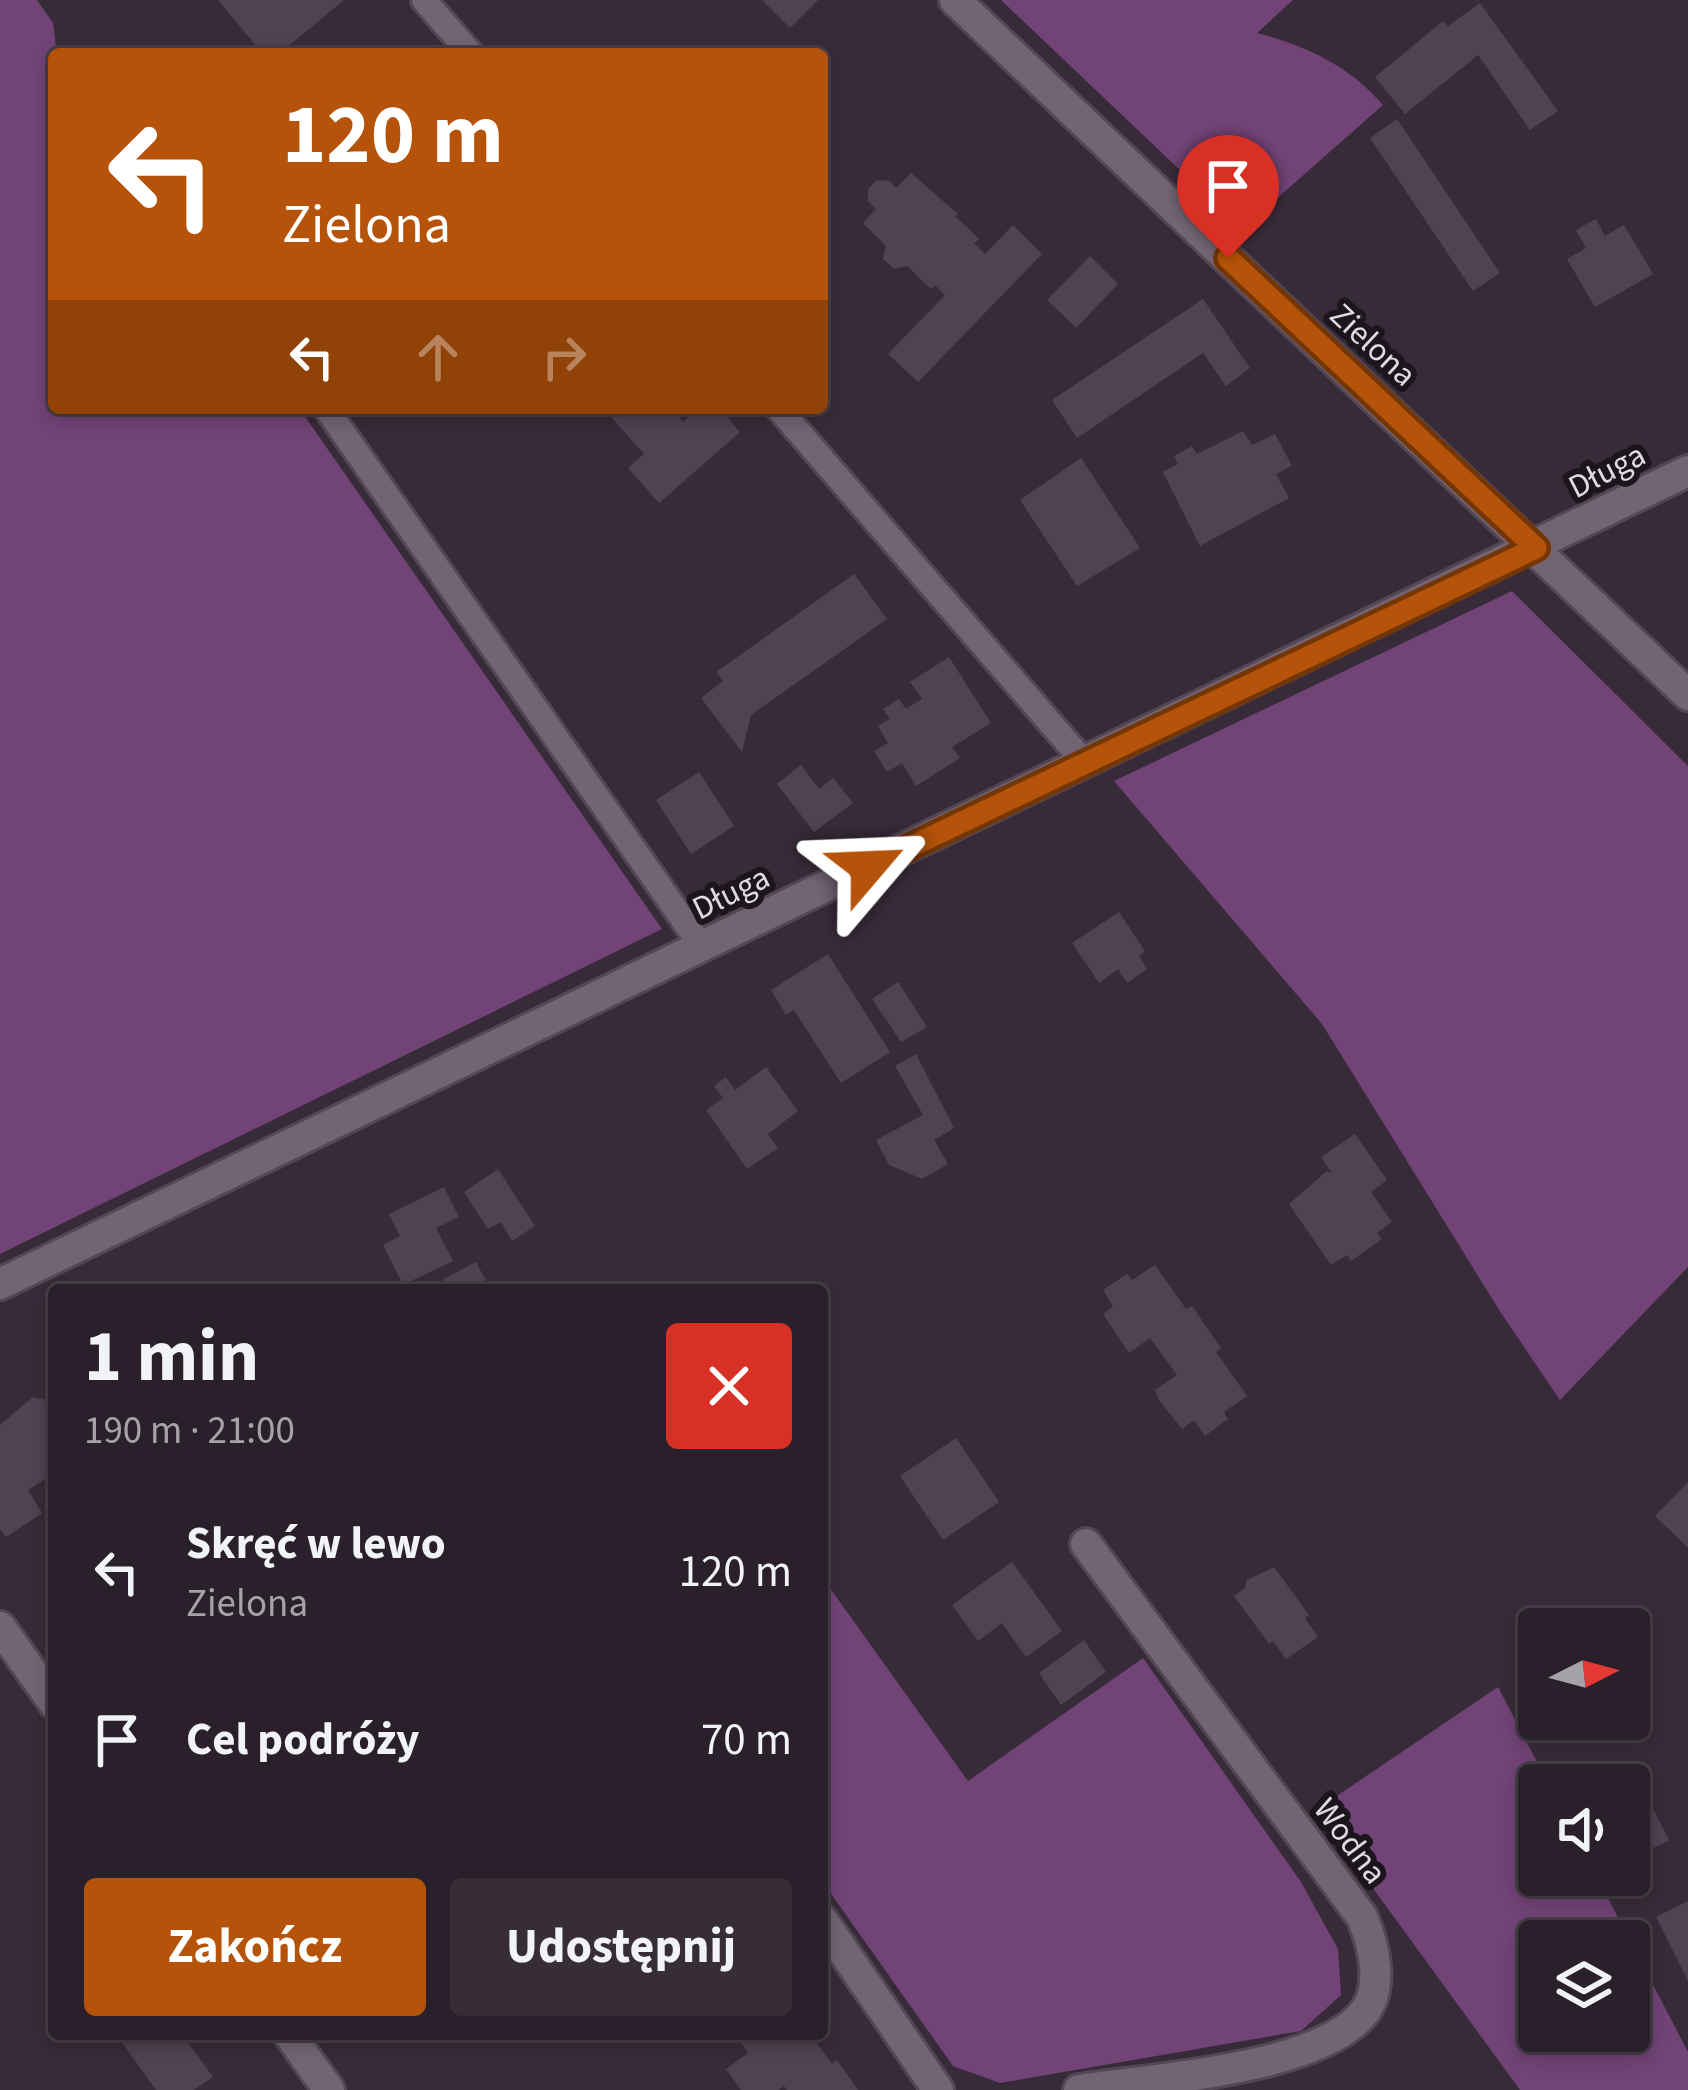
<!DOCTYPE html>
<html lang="pl">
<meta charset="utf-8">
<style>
:root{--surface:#2a202b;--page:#362d37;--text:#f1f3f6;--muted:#a5a3a9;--line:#463e47;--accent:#b45309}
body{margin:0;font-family:"Source Sans 3",sans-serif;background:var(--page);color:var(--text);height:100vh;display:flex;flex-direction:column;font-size:45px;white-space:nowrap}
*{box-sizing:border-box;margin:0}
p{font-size:39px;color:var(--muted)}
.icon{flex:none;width:66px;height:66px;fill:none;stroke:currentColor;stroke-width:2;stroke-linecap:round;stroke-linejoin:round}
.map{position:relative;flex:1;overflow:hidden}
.side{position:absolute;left:48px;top:1284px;width:780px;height:756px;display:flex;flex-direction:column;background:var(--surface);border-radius:12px;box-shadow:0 6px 18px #0003,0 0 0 3px var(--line)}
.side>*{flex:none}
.banner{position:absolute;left:48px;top:48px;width:780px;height:366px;border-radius:12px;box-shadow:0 6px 18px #0003,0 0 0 3px var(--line);background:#b45309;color:#fff;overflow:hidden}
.needle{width:78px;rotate:84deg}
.tools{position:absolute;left:1518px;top:1608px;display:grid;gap:24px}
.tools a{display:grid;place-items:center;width:132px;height:132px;border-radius:12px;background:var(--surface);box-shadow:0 6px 18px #0003,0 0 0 3px var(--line);font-size:60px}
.pin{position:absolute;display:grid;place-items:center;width:102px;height:102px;color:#fff;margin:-123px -51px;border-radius:50% 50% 50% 0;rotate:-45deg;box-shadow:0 0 12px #0007}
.pin .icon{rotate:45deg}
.me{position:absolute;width:132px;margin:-66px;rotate:64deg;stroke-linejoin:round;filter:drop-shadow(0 0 9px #0008)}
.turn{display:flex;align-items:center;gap:42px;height:252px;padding:0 36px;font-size:54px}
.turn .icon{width:156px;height:156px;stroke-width:2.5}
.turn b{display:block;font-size:84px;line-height:102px}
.lanes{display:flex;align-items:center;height:114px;padding:0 36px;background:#0003;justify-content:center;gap:60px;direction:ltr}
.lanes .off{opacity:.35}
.round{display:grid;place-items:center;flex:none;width:126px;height:126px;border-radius:12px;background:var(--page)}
.overview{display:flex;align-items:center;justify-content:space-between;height:204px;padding:0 36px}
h1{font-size:72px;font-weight:700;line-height:90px}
.cta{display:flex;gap:24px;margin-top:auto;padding:24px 36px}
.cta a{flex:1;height:138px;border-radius:12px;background:var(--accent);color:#fff;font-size:48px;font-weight:700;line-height:138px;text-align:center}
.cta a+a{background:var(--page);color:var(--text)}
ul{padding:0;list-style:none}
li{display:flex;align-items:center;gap:36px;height:168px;padding:0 36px}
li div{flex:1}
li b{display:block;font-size:45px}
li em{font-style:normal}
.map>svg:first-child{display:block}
.green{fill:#714376;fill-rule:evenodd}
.building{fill:#504251}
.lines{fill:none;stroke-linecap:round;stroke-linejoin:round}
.service-casing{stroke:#524753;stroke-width:30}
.minor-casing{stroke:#524753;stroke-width:36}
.service{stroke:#726473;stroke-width:24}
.minor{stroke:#726473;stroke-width:30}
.route-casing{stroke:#753606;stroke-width:30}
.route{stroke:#b45309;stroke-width:21}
.labels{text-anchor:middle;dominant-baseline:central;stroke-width:12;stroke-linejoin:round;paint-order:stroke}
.street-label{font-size:33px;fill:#e2dae3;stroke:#1c161c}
</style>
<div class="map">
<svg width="1688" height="2090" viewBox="0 0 1688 2090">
<rect width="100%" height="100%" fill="#382b39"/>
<g class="green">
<polygon points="0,0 37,0 53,23 57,54 54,54 54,408 299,408 662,929 0,1254"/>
<path d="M1001 0H1293L1257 33C1305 45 1351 67 1383 105L1242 229Z"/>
<polygon points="1512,591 1688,766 1688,1267 1560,1400 1501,1313 1322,1024 1114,781"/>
<polygon points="822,1577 968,1781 1143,1658 1301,1882 1338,1949 1341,1995 1301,2031 1000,2083 953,2066 822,1881"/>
<path d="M1498 1687 1549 1785H1539V1875H1596L1688 2052V2090H1520L1316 1810ZM1629 1941V2031H1539V1941Z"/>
</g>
<g class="building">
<polygon points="218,0 344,0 279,54 263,54"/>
<polygon points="762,0 818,0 790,28"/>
<polygon points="1480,3 1558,111 1530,130 1478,55 1405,114 1375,77 1443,21 1448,26"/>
<polygon points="1397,119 1500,273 1473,291 1370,138"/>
<polygon points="911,173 958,214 955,216 979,239 974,243 985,254 1013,225 1042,254 918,382 888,354 945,295 935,285 931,289 907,266 894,269 883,259 886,246 863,223 876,209 868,201 868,189 876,181 889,180 896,188"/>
<polygon points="1596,219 1605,236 1624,225 1653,274 1595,307 1567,259 1586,248 1576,230"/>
<polygon points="1090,256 1118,284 1076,328 1047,300"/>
<polygon points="1203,299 1250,368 1226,386 1203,353 1077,438 1052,400"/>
<polygon points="623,408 673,408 683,422 699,408 719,408 740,432 659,503 628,468 644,454 612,418"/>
<polygon points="1243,431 1252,445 1275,434 1292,466 1276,474 1289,498 1200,546 1163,472 1178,464 1174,456 1192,446 1197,454"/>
<polygon points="1081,458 1140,548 1077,586 1020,500"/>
<polygon points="854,574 887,619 751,715 742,752 701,698 723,681 716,672"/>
<polygon points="949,657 991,723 952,747 960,758 916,786 902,763 887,772 874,751 888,743 878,726 890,719 883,709 899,699 906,709 922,699 910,682"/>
<polygon points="801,765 819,789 833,778 853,803 814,832 777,784"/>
<polygon points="699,772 734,826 691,854 656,800"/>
<polygon points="1119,912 1145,951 1139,956 1147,969 1127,983 1118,969 1099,983 1072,943"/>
<polygon points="828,954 890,1052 841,1083 794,1010 786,1015 771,990"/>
<polygon points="898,982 927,1027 901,1042 872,999"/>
<polygon points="916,1054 954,1128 934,1140 948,1164 922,1179 889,1165 876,1140 923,1115 895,1066"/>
<polygon points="766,1067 798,1111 768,1134 778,1148 747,1169 706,1110 723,1098 714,1086 726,1077 735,1090"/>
<polygon points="1355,1134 1387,1180 1371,1192 1392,1222 1377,1233 1382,1239 1351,1261 1347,1255 1331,1265 1289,1204 1327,1171 1332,1173 1321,1157"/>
<polygon points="498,1169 535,1226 512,1241 501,1222 488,1229 464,1192"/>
<polygon points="444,1187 459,1217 436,1228 453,1261 403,1285 383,1245 400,1236 389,1214"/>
<polygon points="476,1262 491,1290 447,1290 442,1280"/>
<polygon points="1155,1265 1186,1309 1192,1306 1221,1348 1216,1352 1247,1396 1224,1412 1228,1419 1205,1436 1194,1420 1182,1429 1159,1400 1155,1390 1177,1375 1150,1338 1129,1353 1103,1314 1113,1306 1103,1290 1127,1274 1132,1280"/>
<polygon points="33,1397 43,1399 54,1417 54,1473 28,1490 42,1513 6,1537 0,1529 0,1425"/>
<polygon points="956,1438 999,1502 943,1540 900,1476"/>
<polygon points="1688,1482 1688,1548 1655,1516"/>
<polygon points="1012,1562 1062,1631 1026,1657 1002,1623 978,1641 952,1605"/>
<polygon points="1274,1567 1309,1615 1305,1618 1318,1637 1286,1659 1273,1641 1269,1644 1234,1596 1245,1588 1247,1580"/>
<polygon points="1084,1640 1106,1672 1061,1705 1039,1673"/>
<polygon points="1647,1797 1669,1840 1629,1860 1629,1806"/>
<polygon points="1688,1901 1688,1981 1656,1917"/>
<polygon points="116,2034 182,2034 213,2077 194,2090 156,2090"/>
<polygon points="748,2034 810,2034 832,2064 837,2060 858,2090 787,2090 784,2086 779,2090 741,2090 726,2069 748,2053 739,2040"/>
</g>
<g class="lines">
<g class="service-casing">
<g id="service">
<polyline points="424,0 471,54"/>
<polyline points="326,408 702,947"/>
<polyline points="778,408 1085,763"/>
</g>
</g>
<g class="minor-casing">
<g id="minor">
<polyline points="955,0 1688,695"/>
<polyline points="0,1284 1688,471"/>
<polyline points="0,1627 54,1703"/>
<polyline points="822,1920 938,2090"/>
<polyline points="289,2034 329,2090"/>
<path d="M1079 2090C1152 2079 1313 2070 1362 2015 1385 1989 1374 1945 1362 1917L1086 1544"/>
</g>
</g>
<use href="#service" class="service"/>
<use href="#minor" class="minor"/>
</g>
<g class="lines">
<g class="route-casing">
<polyline id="route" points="868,867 1536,548 1228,258"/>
</g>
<use href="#route" class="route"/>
</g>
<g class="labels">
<g class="street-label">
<text transform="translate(1373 345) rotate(43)">Zielona</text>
<text transform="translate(1607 471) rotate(-27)">Długa</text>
<text transform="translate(731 893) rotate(-26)">Długa</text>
<text transform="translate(1350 1841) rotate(53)">Wodna</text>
</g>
</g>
</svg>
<div class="tools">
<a><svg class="needle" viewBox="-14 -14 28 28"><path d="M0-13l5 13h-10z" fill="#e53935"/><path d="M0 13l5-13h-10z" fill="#a5a3a9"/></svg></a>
<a><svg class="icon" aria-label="sound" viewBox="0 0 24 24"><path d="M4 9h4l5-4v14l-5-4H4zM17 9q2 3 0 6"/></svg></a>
<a><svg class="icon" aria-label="layers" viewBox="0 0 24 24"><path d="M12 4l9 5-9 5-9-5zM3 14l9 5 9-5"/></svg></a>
</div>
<div class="pin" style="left:1228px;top:258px;background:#d93025"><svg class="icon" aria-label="arrive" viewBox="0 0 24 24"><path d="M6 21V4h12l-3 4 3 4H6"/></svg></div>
<svg class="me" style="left:868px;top:867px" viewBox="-20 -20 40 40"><path d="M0-17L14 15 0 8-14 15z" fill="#b45309" stroke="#fff" stroke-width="4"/></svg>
<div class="banner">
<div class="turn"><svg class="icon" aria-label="left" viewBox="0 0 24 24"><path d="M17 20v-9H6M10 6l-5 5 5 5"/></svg><div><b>120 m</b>Zielona</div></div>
<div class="lanes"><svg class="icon" aria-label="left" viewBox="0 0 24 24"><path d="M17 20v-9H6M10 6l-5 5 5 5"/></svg><svg class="icon off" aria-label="ahead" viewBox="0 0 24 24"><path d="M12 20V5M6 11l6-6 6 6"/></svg><svg class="icon off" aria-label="right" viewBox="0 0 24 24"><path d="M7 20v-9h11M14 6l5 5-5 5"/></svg></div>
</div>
<section class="side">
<div class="overview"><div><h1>1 min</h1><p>190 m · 21:00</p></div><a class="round" style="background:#d93025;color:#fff"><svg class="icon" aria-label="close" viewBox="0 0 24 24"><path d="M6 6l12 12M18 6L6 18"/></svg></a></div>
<ul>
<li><svg class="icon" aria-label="left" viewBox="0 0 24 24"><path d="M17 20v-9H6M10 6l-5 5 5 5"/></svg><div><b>Skręć w lewo</b><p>Zielona</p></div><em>120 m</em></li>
<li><svg class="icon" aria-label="arrive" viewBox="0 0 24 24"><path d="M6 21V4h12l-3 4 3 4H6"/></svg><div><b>Cel podróży</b></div><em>70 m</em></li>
</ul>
<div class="cta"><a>Zakończ</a><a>Udostępnij</a></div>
</section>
</div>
